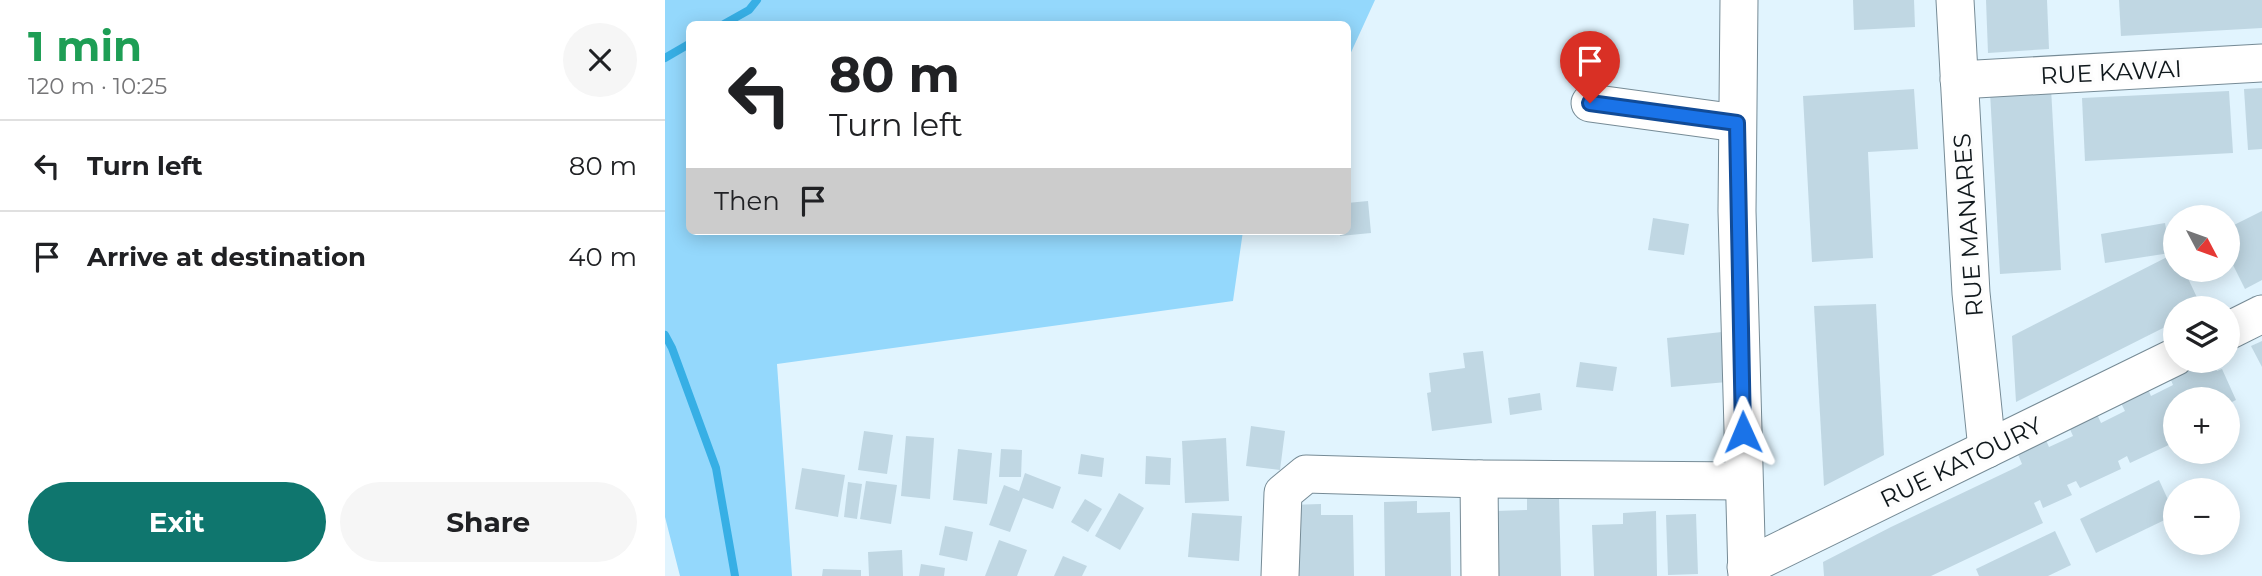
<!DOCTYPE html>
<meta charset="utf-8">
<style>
:root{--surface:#fff;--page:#f6f6f6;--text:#202124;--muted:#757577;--line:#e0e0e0;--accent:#0f766e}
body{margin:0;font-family:Montserrat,sans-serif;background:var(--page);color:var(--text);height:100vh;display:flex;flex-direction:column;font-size:26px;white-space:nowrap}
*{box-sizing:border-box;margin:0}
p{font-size:23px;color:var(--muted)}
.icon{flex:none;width:38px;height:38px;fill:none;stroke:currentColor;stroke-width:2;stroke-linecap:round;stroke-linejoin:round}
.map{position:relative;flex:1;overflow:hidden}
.panel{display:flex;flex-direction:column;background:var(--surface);width:665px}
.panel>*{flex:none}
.banner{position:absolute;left:21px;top:21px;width:665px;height:214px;border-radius:10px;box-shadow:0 4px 18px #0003;background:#fff;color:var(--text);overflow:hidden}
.needle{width:46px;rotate:131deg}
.fabs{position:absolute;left:1498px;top:205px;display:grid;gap:14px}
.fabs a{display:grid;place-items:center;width:77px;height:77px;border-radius:50%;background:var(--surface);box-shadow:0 4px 18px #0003;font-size:35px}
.pin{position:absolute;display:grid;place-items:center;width:60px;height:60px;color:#fff;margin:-72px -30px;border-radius:50% 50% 50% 0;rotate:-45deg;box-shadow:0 0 7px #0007}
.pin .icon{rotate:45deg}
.me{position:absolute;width:77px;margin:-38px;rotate:359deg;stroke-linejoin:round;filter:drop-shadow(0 0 5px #0008)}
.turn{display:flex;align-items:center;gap:24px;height:147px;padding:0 28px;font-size:32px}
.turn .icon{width:91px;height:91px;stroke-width:2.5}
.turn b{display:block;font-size:49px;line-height:60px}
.then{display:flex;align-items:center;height:66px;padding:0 28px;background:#0003;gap:14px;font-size:26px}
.round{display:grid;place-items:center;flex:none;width:74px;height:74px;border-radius:37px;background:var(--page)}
.head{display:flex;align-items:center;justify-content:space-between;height:119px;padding:0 28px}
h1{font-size:42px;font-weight:700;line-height:52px;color:#1e9e55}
.action{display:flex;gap:14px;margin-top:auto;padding:14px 28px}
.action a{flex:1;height:80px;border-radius:42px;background:var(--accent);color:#fff;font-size:28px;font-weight:700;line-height:80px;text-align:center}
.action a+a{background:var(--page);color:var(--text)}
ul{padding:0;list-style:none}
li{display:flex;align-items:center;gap:21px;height:91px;padding:0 28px;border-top:2px solid var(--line)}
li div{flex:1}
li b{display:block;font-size:26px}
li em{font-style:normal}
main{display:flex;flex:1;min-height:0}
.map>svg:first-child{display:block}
.green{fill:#94d8fc}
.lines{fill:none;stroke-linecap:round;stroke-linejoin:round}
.stream{stroke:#37afe5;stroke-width:8}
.building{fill:#c0d7e3}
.minor-casing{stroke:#768b96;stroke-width:39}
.minor{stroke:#fff;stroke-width:37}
.route-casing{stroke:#114b97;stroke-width:18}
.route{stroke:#1a73e8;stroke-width:12}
.labels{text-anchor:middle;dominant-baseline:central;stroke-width:7;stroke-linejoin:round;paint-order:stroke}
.street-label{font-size:24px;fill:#0f171b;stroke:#fdfdfd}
</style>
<main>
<section class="panel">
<div class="head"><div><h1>1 min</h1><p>120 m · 10:25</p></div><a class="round"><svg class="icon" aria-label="close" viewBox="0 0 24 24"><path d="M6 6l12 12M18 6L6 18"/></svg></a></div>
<ul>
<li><svg class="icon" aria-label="left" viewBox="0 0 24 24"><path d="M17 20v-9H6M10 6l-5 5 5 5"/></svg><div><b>Turn left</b></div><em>80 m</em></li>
<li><svg class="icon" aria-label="arrive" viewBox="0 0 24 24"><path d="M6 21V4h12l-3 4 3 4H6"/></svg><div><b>Arrive at destination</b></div><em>40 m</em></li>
</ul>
<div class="action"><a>Exit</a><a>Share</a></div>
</section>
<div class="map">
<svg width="1597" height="576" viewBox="0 0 1597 576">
<rect width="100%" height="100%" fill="#e1f4fe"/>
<polygon class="green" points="0,0 710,0 683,59 682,24 24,24 24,231 578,231 568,301 112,364 127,576 15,576 0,517"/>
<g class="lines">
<g class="stream">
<polyline points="59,24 84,10 92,0"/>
<polyline points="0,58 24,44"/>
<polyline points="0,335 7,348 51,468 70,576"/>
</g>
</g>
<g class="building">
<polygon points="1188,0 1249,0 1250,27 1189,30"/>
<polygon points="1321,0 1382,0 1384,49 1323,53"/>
<polygon points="1454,0 1597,0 1597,28 1456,36"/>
<polygon points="1386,88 1396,270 1335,274 1325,92"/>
<polygon points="1597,88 1597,149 1583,150 1579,89"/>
<polygon points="1249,89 1253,149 1203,152 1208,258 1147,262 1138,96"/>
<polygon points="1564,91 1568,153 1420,161 1417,98"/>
<polygon points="703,201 706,233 675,236 674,231 682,231 682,203"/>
<polygon points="1597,211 1597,280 1580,289 1563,255 1563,228"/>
<polygon points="988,218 1024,224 1019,255 983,250"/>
<polygon points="1500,223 1505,253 1440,263 1436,234"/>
<polygon points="1510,253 1510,270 1519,270 1537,308 1510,308 1510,322 1351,402 1347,336"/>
<polygon points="1211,304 1219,455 1159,486 1149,306"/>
<polygon points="1057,332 1062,382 1006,387 1002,338"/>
<polygon points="1597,341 1597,367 1586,346"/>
<polygon points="818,351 827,423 767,431 762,393 766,392 764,373 800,368 798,353"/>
<polygon points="915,362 952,367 948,391 911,387"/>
<polygon points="1533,362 1537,370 1548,364 1552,371 1557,369 1571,400 1563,404 1563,399 1510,399 1510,431 1503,435 1508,443 1465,463 1462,456 1453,461 1456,469 1415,488 1411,481 1402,485 1407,495 1378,508 1375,500 1369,503 1378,523 1266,576 1159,576 1158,562 1226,527 1352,467 1357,464 1352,452 1380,438 1384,447 1408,436 1403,425 1431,412 1436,423 1460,411 1455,401 1482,387 1486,396 1508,385 1504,375"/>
<polygon points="875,393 877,410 845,415 843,398"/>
<polygon points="586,426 620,431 615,470 581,466"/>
<polygon points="199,431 228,435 222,474 193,470"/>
<polygon points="241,436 269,438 265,499 236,496"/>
<polygon points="561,438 564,501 520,503 517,441"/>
<polygon points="293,449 327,453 322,504 288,500"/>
<polygon points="336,449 357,450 356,477 334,477"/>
<polygon points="416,454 439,458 437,477 413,474"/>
<polygon points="481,456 506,458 505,485 480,484"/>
<polygon points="137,468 180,475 173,517 130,509"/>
<polygon points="360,473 396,487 388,509 358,498 345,532 324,525 339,485 354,491"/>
<polygon points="1494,480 1510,515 1431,553 1415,519"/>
<polygon points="201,481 232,485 226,524 195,519"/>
<polygon points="183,482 197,484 192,519 179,517"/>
<polygon points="454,493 479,508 455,550 430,536"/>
<polygon points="894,497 896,576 832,576 831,511 862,510 862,498"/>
<polygon points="420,499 437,509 423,532 406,522"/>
<polygon points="752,501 752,513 785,512 786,576 720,576 719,502"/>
<polygon points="656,504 656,515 688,515 689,576 624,576 623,505"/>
<polygon points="991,511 992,576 929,576 927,525 958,524 958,513"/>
<polygon points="527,513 577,516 574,561 523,557"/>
<polygon points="1031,514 1033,574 1003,575 1001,515"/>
<polygon points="280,526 308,532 302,561 274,555"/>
<polygon points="1390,531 1406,565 1383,576 1314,576 1311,569"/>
<polygon points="334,540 362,550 352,576 320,576"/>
<polygon points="237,550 238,576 204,576 203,552"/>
<polygon points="398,556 422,566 417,576 389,576"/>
<polygon points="256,564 280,568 279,576 254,576"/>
<polygon points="158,569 196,570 196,576 157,576"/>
</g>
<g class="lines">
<g class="minor-casing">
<g id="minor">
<polyline points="1074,0 1072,211 1082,576"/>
<polyline points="1290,0 1306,293 1322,449"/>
<polyline points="1294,80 1597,63"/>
<polyline points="925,103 1072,123"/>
<polyline points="1563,331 1597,314"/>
<polyline points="814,479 815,576"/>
<polyline points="1081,567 1510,357"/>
<polyline points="615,576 618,493 641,474 814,479 1078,481"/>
</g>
</g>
<use href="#minor" class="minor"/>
</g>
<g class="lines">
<g class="route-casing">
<polyline id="route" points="925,103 1072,123 1078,432"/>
</g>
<use href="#route" class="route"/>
</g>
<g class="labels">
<g class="street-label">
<text transform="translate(1446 72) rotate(-3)">RUE KAWAI</text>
<text transform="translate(1303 225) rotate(-94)">RUE MANARES</text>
<text transform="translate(1296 462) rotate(-26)">RUE KATOURY</text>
</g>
</g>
</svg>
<div class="fabs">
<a><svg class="needle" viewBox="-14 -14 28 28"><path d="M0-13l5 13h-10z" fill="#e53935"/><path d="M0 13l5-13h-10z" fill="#757577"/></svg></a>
<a><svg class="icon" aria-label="layers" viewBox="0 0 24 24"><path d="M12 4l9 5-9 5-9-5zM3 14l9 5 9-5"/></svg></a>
<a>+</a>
<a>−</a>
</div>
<div class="pin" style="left:925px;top:103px;background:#d93025"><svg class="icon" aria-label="arrive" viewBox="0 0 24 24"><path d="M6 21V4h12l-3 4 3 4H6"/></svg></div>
<svg class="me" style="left:1078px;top:432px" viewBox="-20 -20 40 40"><path d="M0-17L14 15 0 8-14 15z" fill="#1a73e8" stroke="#fff" stroke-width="4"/></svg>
<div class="banner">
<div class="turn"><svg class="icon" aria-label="left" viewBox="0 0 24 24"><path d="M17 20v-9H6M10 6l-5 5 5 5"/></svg><div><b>80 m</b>Turn left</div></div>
<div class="then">Then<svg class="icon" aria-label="arrive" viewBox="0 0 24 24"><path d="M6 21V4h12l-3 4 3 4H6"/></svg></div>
</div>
</div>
</main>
